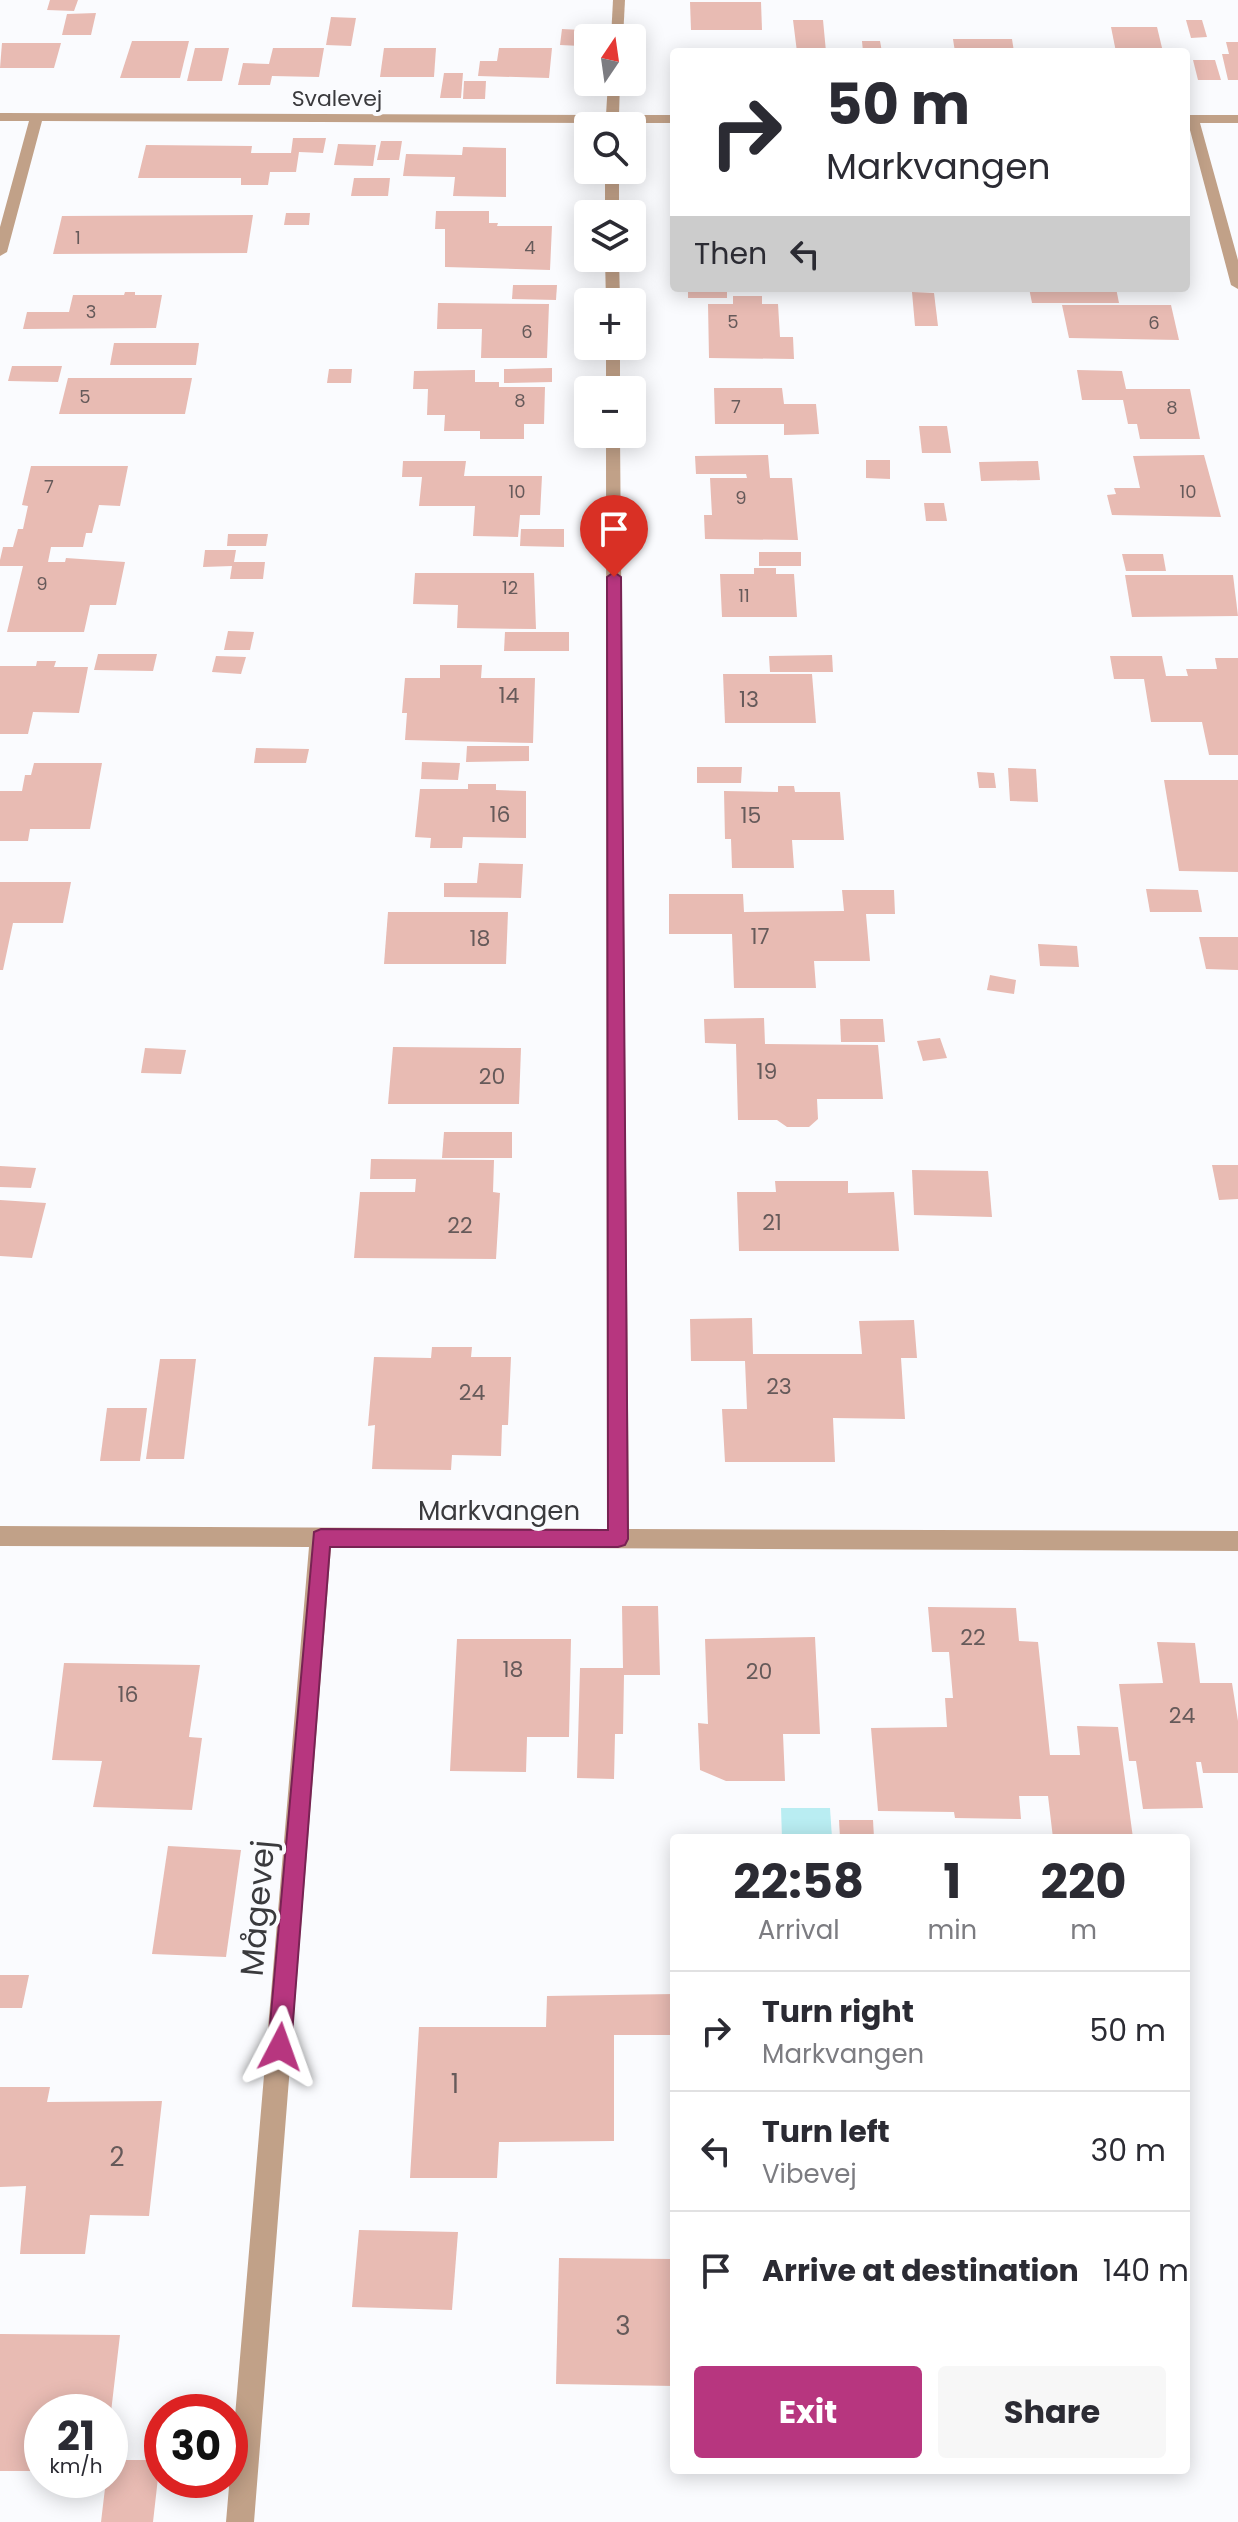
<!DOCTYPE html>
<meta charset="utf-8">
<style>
:root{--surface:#fff;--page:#f7f7f7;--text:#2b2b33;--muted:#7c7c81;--line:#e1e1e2;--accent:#b7367f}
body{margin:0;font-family:Poppins,sans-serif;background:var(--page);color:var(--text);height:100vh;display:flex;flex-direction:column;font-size:30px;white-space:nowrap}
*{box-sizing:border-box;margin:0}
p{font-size:26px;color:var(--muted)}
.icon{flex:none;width:44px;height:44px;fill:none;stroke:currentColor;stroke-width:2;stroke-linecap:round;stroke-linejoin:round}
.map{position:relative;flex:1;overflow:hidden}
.drawer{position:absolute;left:670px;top:1834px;width:520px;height:640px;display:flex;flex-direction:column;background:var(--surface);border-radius:8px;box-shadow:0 4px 20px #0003}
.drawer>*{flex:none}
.hud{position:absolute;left:670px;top:48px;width:520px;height:244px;border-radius:8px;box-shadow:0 4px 20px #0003;background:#fff;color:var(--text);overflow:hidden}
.needle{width:52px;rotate:13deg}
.tools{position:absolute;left:574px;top:24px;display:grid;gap:16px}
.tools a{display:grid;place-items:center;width:72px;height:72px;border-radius:8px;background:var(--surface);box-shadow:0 4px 20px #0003;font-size:40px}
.speed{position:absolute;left:24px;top:2394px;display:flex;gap:16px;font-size:40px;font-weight:700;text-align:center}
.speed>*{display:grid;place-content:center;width:104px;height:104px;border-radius:50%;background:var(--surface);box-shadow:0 4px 20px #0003;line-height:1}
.speed small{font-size:20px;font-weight:400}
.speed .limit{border:12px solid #d22;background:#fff;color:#111}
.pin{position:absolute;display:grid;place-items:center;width:68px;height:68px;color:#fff;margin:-82px -34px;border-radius:50% 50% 50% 0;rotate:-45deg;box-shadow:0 0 8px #0007}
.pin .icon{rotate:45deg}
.me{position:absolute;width:88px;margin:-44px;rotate:4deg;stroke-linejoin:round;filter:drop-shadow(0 0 6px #0008)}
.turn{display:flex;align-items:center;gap:28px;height:168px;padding:0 24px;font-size:36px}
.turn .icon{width:104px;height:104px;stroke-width:2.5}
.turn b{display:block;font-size:56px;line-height:68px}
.then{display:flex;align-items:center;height:76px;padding:0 24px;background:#0003;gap:16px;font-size:30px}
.eta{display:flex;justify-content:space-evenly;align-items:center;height:136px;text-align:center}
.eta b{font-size:48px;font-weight:700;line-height:56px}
.cta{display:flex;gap:16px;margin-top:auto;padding:16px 24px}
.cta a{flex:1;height:92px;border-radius:8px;background:var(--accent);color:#fff;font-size:32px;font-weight:700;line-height:92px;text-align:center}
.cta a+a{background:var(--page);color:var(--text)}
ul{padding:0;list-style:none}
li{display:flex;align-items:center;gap:24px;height:120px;padding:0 24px;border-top:2px solid var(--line)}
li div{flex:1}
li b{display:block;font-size:30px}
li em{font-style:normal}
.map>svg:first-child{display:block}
.water{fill:#b9edf2}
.building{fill:#e8bbb3}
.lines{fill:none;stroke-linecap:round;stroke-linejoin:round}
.minor{fill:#c1a188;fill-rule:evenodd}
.route{fill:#b7367f;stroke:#772353;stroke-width:2}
.labels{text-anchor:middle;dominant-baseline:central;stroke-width:8;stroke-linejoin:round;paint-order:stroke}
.far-number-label{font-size:18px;fill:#665a5a}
.far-street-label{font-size:22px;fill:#3a3a3d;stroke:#fafbfe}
.number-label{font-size:22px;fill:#665a5a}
.street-label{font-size:26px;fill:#3a3a3d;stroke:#fafbfe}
.near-number-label{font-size:26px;fill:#665a5a}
.near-street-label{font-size:32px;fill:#3a3a3d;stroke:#fafbfe}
</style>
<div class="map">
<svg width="1238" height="2522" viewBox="0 0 1238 2522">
<rect width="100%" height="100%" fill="#fafbfe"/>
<polygon class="water" points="781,1808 830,1808 832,1838 782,1838"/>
<g class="building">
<polygon points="50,0 78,0 74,11 47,10"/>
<polygon points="690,2 761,2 762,30 691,30"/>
<polygon points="96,13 91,35 62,35 67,14"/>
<polygon points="331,17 356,18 351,46 326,45"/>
<polygon points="793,20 823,20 826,52 797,52"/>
<polygon points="1186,20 1202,20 1207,37 1191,38"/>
<polygon points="1111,27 1157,27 1163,52 1116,52"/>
<polygon points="562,29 582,30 581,46 560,45"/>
<polygon points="953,39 1012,39 1014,52 955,52"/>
<polygon points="132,41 189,41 180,78 120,78"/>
<polygon points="862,41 880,41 882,52 863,52"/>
<polygon points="1226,42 1238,42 1238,80 1228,80 1222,54 1229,54"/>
<polygon points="2,43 61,43 54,68 0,68"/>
<polygon points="195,48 229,48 222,81 187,81"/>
<polygon points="273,48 324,48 319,77 272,76 270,85 238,85 243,63 269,64"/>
<polygon points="384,48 436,48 434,77 380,77"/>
<polygon points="499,48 552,48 549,78 478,76 480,61 497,61"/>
<polygon points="1193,60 1215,60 1221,80 1198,80"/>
<polygon points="444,73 463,73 461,98 440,98"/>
<polygon points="464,81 486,81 485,99 463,99"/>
<polygon points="293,138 326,138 323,153 299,152 296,172 270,172 268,185 241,185 241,178 138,178 146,145 252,146 251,153 291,153"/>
<polygon points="381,141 402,141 399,160 377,160"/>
<polygon points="338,144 376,145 373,166 334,165"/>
<polygon points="463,147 506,148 506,197 453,196 455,177 403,176 406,154 462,155"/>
<polygon points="354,178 390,178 388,196 351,196"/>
<polygon points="436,211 489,211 489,223 498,223 497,226 552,226 550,270 445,267 445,229 435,229"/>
<polygon points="286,213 310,213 309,225 284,225"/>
<polygon points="253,215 247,253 53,254 62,216"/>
<polygon points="513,285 557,285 556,300 512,299"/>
<rect x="688" y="288" width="39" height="10"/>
<polygon points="1029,288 1116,288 1119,303 1032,303"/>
<polygon points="125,292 135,292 135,295 162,295 156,328 23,329 27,312 69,312 73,295 124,295"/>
<polygon points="912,292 934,293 938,326 915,326"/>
<polygon points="733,296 762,296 762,304 778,304 780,337 793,337 794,359 709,358 708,304 733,304"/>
<polygon points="438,303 549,304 547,358 481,358 482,329 437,329"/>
<polygon points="1062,305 1171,305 1179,340 1069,338"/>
<polygon points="114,343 199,343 196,365 110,365"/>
<polygon points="12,366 62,366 58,382 8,381"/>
<polygon points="552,368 552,382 504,383 504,369"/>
<polygon points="329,369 352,369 351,383 327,383"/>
<polygon points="475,370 475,382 499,382 499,387 545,387 544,424 524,424 524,439 480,439 480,431 444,431 445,415 427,415 428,389 413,389 414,371"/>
<polygon points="1077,370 1122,371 1126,389 1190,389 1200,439 1140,439 1137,424 1128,424 1123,400 1082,400"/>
<polygon points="68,378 192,378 185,414 59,414"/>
<polygon points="714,388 782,388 784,404 816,404 819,434 784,435 784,424 715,424"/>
<polygon points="919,426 947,426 951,453 922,453"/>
<polygon points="768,455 770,478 792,478 798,540 705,539 704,515 712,515 710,478 747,478 746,474 696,474 695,456"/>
<polygon points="1204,455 1221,517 1112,515 1107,495 1116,494 1114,488 1140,488 1133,456"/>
<polygon points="866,460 890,460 890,479 866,478"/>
<polygon points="403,461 466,461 464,476 542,476 540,515 520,515 518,537 473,536 475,506 419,506 422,477 402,477"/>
<polygon points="1038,461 1040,480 981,481 979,462"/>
<polygon points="31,466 128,466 120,506 99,505 92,533 86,533 83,547 51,547 48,562 65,562 66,558 125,562 116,605 90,605 84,632 7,632 23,566 0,566 0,560 3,547 13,547 18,529 23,529 28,506 22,505"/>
<polygon points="924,503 944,503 947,521 926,521"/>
<polygon points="521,529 564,529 564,547 520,546"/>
<polygon points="228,534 268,534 266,546 227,546"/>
<polygon points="205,550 236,550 234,562 265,562 263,579 230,579 232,566 203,567"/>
<rect x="759" y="552" width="42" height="14"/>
<polygon points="1122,554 1163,554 1166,571 1126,571"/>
<polygon points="754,568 776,568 776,574 794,574 797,617 722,617 720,574 754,574"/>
<polygon points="415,573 534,573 536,629 457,628 458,605 413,604"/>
<polygon points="1125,575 1233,575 1238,616 1132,617"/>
<polygon points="228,631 254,632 250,650 224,650"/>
<polygon points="505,632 569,632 569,651 504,651"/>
<polygon points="98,654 157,654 153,671 94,670"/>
<polygon points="832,655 833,672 770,672 769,656"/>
<polygon points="216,656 246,657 241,674 212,672"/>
<polygon points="1110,656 1162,656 1166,676 1188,676 1186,669 1217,669 1215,658 1238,658 1238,755 1209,755 1202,722 1151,722 1144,679 1114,679"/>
<polygon points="37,661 56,661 54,667 88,667 79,713 33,712 28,734 0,734 0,666 36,666"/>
<polygon points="440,665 482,665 481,678 535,678 533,743 405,740 407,713 402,713 405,678 440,678"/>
<polygon points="723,674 812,674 816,723 725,723"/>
<polygon points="467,746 529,746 529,761 466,762"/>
<polygon points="256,748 309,749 306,763 254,763"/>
<polygon points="422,762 460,763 458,780 421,779"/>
<polygon points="34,763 102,763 90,829 30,829 28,841 0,841 0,791 22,791 25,775 31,775"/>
<polygon points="697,767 742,767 741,783 697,783"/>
<polygon points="1008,768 1036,769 1038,802 1010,801"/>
<polygon points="977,772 994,773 996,788 979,788"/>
<polygon points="1164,780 1238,780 1238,872 1179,871"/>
<polygon points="468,784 496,784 496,790 526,791 526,838 463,837 462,848 430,848 431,838 415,837 420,789 468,789"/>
<polygon points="778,786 794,786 795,792 840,792 844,840 792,840 794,868 732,868 731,839 725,839 724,791 778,792"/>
<polygon points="479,863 523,864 521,898 444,897 444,883 477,883"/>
<polygon points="0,882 71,882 63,923 13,923 3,970 0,970"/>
<polygon points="1146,889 1198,890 1202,912 1150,912"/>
<polygon points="842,890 894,890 895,914 866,914 870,961 814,961 816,988 734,988 732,934 669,934 669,894 743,894 744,912 844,911"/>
<polygon points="388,912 508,912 506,964 384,964"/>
<polygon points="1199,937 1238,937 1238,970 1206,969"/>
<polygon points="1038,944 1077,946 1079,967 1040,966"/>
<polygon points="990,975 1016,980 1014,994 987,990"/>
<polygon points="764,1018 765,1044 878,1045 883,1099 817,1099 818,1119 809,1127 787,1127 777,1120 738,1120 736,1044 705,1043 704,1019"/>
<polygon points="840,1019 883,1019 885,1042 841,1042"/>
<polygon points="940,1038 947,1058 923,1061 917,1041"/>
<polygon points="393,1047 521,1048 519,1104 388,1104"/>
<polygon points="145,1048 186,1050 181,1074 141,1073"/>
<polygon points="444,1132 512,1132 512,1158 442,1158"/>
<polygon points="371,1159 494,1160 493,1192 500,1193 496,1259 354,1258 360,1192 415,1192 416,1179 370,1179"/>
<polygon points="1212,1165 1238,1165 1238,1199 1219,1200"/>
<polygon points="0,1166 36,1168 31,1188 0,1187"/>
<polygon points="912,1170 988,1171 992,1217 914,1215"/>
<polygon points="775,1181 848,1181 848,1193 894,1192 899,1251 739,1251 737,1192 776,1192"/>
<polygon points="0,1200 46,1203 32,1258 0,1256"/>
<polygon points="752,1318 753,1354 862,1354 859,1321 914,1320 917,1358 901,1358 905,1419 833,1418 835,1462 725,1462 722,1409 747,1409 745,1361 691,1361 690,1319"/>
<polygon points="432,1347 472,1347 471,1357 511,1357 508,1425 502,1425 501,1456 452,1455 451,1470 372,1469 375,1425 368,1426 374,1357 431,1358"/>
<polygon points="160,1359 196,1359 184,1459 146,1459"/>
<polygon points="107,1408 147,1408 140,1461 100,1461"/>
<polygon points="622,1606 658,1606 660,1675 624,1675 623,1734 615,1734 614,1779 577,1778 580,1668 623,1668"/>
<polygon points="928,1607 1016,1608 1019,1641 1038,1642 1050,1755 1080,1755 1077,1726 1118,1727 1133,1838 1053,1838 1048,1796 1019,1796 1021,1819 955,1818 954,1812 878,1811 871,1728 947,1727 945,1698 953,1698 949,1652 932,1652"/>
<polygon points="815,1637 820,1734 783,1734 785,1781 726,1781 700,1770 698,1723 708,1724 705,1639"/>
<polygon points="457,1639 571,1639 569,1737 527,1737 526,1772 450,1771"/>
<polygon points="1157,1642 1195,1643 1200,1683 1232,1683 1238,1721 1238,1773 1203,1773 1201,1762 1196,1762 1203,1808 1143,1809 1136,1761 1129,1761 1119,1684 1163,1683"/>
<polygon points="64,1663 200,1665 189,1737 202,1738 192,1810 93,1807 102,1761 52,1760"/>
<polygon points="839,1820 873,1820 874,1838 840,1838"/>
<polygon points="168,1846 241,1850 226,1957 152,1954"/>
<polygon points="0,1975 29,1975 22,2008 0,2008"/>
<polygon points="674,1994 674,2035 614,2035 614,2141 499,2142 497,2178 410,2178 419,2027 546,2027 547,1996"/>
<polygon points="0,2087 50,2087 47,2102 162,2101 149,2216 90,2215 85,2254 20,2254 26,2186 0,2187"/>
<polygon points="359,2230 458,2232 452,2310 352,2307"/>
<polygon points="559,2258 674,2259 674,2386 556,2384"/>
<polygon points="0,2334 120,2335 111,2412 42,2412 42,2471 0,2471"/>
<polygon points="110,2460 160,2460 153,2522 101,2522 106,2480 110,2480"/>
</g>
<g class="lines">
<g class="minor">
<polygon points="613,0 625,0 623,38 611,38"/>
<polygon points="608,82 620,82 619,115 674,115 674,123 619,123 619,126 605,126 606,123 42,121 7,252 0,256 0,227 29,121 0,121 0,113 606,115"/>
<polygon points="1186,115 1238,115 1238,123 1200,123 1238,260 1238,289 1231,285"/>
<rect x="605" y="170" width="14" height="44"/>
<polygon points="605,258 619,258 620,302 606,302"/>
<rect x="606" y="346" width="14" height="44"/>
<polygon points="606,434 620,434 629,1529 1238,1531 1238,1551 331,1547 254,2522 226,2522 309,1547 0,1546 0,1526 607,1529"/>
</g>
</g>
<polygon class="route" points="614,572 621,577 628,1539 625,1545 618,1547 330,1547 291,2047 288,2055 280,2058 272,2055 268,2047 314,1532 321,1529 608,1530 607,577"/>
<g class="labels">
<g class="far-number-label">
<text x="78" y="237">1</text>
<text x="530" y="247">4</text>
<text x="91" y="311">3</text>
<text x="733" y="321">5</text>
<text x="1154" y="322">6</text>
<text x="527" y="331">6</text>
<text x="85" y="396">5</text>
<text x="520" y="400">8</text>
<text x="736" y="406">7</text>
<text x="1172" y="407">8</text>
<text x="49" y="486">7</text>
<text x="517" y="491">10</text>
<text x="1188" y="491">10</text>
<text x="741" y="497">9</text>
<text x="42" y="583">9</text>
<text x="510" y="587">12</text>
<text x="744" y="595">11</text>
</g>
<g class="far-street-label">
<text x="337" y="98">Svalevej</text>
</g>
<g class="number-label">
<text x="509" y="695">14</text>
<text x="749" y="699">13</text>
<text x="500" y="814">16</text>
<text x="751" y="815">15</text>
<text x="760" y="936">17</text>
<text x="480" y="938">18</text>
<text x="767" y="1071">19</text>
<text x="492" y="1076">20</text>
<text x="772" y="1222">21</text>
<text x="460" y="1225">22</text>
<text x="779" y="1386">23</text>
<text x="472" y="1392">24</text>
<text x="973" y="1637">22</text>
<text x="513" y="1669">18</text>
<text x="759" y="1671">20</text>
<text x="128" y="1694">16</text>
<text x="1182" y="1715">24</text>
</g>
<g class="street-label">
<text x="499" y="1511">Markvangen</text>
</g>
<g class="near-number-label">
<text x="455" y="2084">1</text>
<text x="117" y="2157">2</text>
<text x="623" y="2326">3</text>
</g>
<g class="near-street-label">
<text transform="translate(257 1908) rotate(-85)">Mågevej</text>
</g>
</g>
</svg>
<div class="tools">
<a><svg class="needle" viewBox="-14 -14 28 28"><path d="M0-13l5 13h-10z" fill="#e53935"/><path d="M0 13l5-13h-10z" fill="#7c7c81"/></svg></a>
<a><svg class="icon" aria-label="search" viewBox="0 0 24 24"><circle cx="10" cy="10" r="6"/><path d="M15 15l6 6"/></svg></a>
<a><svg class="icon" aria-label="layers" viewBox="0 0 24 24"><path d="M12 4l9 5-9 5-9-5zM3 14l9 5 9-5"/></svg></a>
<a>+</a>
<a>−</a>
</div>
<div class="speed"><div>21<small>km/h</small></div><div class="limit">30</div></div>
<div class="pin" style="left:614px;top:577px;background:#d93025"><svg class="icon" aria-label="arrive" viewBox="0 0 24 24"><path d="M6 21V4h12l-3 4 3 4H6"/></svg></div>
<svg class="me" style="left:280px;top:2047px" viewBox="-20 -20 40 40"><path d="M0-17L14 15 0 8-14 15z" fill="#b7367f" stroke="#fff" stroke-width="4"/></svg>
<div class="hud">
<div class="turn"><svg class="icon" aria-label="right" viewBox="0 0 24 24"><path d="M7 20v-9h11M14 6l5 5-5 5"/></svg><div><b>50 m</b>Markvangen</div></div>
<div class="then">Then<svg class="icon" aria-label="left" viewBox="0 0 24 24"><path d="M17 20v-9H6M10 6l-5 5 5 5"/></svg></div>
</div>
<section class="drawer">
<div class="eta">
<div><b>22:58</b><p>Arrival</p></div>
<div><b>1</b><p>min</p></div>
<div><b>220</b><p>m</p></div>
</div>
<ul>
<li><svg class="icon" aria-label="right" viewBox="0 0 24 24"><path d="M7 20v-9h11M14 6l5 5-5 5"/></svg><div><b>Turn right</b><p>Markvangen</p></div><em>50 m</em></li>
<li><svg class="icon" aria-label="left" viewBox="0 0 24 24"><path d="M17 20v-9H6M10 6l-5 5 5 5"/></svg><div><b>Turn left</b><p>Vibevej</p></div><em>30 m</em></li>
<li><svg class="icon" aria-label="arrive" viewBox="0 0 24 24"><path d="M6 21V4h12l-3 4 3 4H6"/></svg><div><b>Arrive at destination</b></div><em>140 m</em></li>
</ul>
<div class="cta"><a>Exit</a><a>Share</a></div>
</section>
</div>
